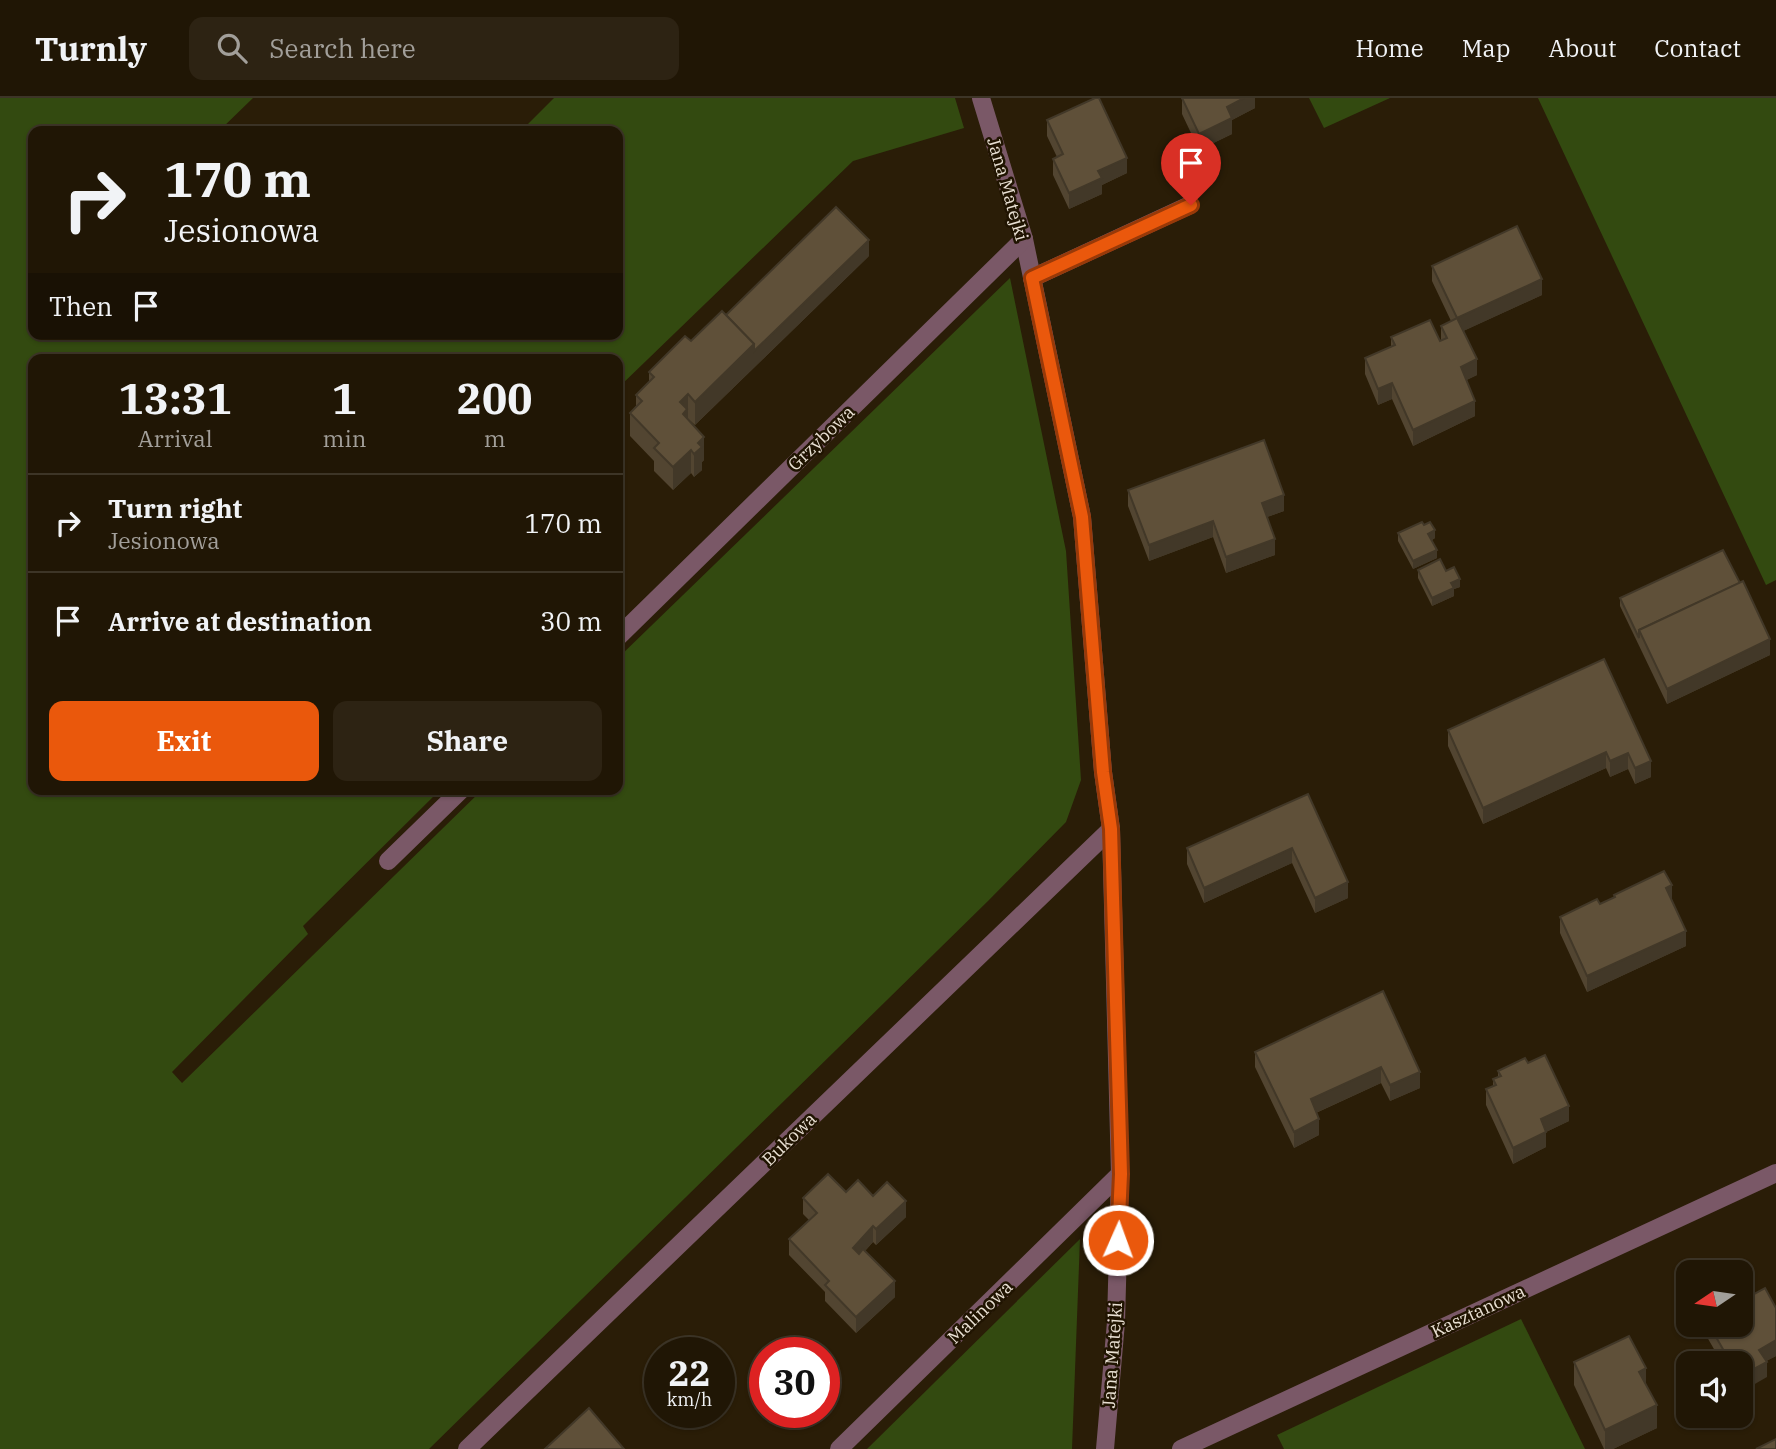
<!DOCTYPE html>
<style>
:root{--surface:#201605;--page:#2d2313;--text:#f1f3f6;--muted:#a29f9a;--line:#3d3527;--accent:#ea580c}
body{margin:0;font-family:"IBM Plex Serif",serif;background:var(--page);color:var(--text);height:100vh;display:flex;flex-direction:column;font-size:26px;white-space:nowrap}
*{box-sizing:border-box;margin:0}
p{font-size:23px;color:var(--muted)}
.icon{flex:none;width:38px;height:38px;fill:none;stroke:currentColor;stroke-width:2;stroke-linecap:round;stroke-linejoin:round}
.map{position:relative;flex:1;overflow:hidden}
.drawer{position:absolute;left:28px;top:256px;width:595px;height:441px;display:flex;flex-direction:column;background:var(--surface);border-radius:14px;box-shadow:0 2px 5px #0004,0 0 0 2px var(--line)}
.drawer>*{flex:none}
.hud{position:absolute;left:28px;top:28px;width:595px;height:214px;border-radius:14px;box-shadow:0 2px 5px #0004,0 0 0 2px var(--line);background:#201605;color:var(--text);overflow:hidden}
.needle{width:46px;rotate:257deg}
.controls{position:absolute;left:1676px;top:1162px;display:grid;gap:14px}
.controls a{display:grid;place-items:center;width:77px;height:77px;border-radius:14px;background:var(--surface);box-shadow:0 2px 5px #0004,0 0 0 2px var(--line);font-size:35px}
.speed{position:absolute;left:644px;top:1239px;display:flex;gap:14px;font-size:35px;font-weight:700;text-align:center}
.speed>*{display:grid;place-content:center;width:91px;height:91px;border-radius:50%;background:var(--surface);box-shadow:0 2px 5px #0004,0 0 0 2px var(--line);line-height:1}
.speed small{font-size:18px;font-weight:400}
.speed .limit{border:10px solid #d22;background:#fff;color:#111}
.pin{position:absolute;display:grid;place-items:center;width:60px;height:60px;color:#fff;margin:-72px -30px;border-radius:50% 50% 50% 0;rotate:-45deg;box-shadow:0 0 7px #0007}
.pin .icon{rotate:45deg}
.me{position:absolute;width:77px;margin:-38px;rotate:2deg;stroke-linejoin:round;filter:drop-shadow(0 0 5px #0008)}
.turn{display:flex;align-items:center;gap:24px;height:147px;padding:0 21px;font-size:32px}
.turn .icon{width:91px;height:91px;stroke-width:2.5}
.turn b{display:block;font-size:49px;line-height:60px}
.then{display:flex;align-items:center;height:66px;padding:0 21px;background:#0003;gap:14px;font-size:26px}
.eta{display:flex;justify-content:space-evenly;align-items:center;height:119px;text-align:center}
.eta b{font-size:42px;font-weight:800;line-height:49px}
.primary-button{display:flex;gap:14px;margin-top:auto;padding:14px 21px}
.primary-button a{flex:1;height:80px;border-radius:14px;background:var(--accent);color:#fff;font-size:28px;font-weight:800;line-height:80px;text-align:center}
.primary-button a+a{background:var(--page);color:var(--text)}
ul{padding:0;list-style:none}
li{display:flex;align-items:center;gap:21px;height:98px;padding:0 21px;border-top:2px solid var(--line)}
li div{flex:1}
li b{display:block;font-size:26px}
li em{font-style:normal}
header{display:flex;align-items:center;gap:42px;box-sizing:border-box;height:98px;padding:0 35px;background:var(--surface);border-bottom:2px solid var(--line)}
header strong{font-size:33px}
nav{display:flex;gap:38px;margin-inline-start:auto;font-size:24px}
.search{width:490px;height:63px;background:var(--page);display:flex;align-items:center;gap:18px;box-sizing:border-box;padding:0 24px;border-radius:14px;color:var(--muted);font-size:26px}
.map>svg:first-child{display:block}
.green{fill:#334a10}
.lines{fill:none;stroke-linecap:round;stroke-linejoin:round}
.street{stroke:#7a5867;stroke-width:18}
.wall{fill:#524531}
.shaded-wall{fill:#423828}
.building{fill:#5f5039;stroke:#423828;stroke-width:2}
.route-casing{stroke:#983908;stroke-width:18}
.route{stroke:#ea580c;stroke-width:12}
.labels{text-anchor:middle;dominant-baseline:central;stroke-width:5;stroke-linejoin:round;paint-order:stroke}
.street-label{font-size:18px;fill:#e9e0d3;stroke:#201401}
</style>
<header>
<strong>Turnly</strong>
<div class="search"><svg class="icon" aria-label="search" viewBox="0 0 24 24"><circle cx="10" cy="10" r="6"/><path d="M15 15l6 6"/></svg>Search here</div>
<nav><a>Home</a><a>Map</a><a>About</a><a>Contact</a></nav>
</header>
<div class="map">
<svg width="1776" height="1351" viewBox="0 0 1776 1351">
<rect width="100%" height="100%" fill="#2a1d07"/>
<g class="green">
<polygon points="0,0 253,0 219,33 33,33 33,236 618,236 618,33 521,33 554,0 955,0 964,30 853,63 618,290 618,261 33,261 33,691 441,691 303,828 308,836 172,974 182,985 483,691 618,691 618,560 1010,180 1066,453 1081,682 1066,724 988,803 429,1351 0,1351"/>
<polygon points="1309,0 1390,0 1324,30"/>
<polygon points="1538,0 1776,0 1776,482 1766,487"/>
<polygon points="1080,1141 1072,1351 867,1351"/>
<polygon points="1521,1221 1585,1351 1284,1351 1277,1337"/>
</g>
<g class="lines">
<g class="street">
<polyline points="981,0 1024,141 1082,419 1103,674 1111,731 1120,1076 1116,1224 1105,1351"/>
<polyline points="1032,180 1190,107"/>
<polyline points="618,539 1024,141"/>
<polyline points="388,763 462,691"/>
<polyline points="467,1351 1111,731"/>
<polyline points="839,1351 1120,1076"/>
<polyline points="1181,1351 1776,1075"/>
</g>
</g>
<g class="wall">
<polygon points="1182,0 1255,0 1255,10 1232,22 1232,36 1199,52 1182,16"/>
<polygon points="1047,22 1127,75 1102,87 1102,96 1069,111 1053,77 1053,61 1057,59 1047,38"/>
<polygon points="869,158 695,327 687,320 704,362 702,364 702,372 694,379 691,375 673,392 654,373 654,363 630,338 630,315 636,308 636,297 649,285 649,274 726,217"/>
<polygon points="1432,168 1542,197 1463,233 1477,277 1466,282 1475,318 1413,348 1392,301 1378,307 1365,276 1365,260 1391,249 1391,239 1441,243 1441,228 1451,223 1432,183"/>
<polygon points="1128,392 1284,413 1267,419 1275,457 1226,475 1213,439 1149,463 1128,408"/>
<polygon points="1398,435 1435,440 1432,442 1437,460 1413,471 1398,443"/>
<polygon points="1418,472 1446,473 1460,489 1454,491 1454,498 1432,508 1418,480"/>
<polygon points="1620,500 1770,557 1667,606 1620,508"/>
<polygon points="1604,561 1651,679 1635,686 1628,671 1610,679 1606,670 1483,726 1448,648 1448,632"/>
<polygon points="1308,696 1348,800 1315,815 1292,765 1204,805 1187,766 1187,750"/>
<polygon points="1614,797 1672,802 1686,848 1587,894 1560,835 1560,819 1600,806 1614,800"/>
<polygon points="1383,893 1420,990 1390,1003 1381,985 1316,1015 1319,1037 1294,1050 1255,969 1255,954"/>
<polygon points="1528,965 1569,1023 1546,1034 1546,1049 1513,1066 1486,1007 1486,991 1493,988 1493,981 1498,979 1498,973"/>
<polygon points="846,1094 873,1098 906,1119 876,1147 873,1144 865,1153 895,1199 856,1235 825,1203 825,1194 789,1157 789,1141 809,1122 803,1116 803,1100"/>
<polygon points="1776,1210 1776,1258 1766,1263 1767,1279 1741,1265 1722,1265 1707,1239 1707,1227 1741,1227"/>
<polygon points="1574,1264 1646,1287 1657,1330 1613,1351 1604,1351 1574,1287"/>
</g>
<g class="shaded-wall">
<polygon points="1244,0 1255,0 1255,10 1232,22 1232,36 1199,52 1199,36 1227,9"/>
<polygon points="1127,60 1127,75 1102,87 1102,96 1069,111 1069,95 1098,73"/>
<polygon points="869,142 869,158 695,327 695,304 754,246"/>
<polygon points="1542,181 1542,197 1457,236 1457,220"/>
<polygon points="1477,261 1477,277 1461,285 1461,269"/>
<polygon points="1392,285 1392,301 1378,307 1378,291"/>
<polygon points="688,296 688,319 687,334 680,304"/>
<polygon points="1475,303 1475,318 1413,348 1413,332"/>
<polygon points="704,339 704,362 702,364 702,372 694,379 694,356 698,345"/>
<polygon points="691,352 691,375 673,392 673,369"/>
<polygon points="1284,397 1284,413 1262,421 1262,405"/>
<polygon points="1213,423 1213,439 1149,463 1149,447"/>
<polygon points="1435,432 1435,440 1428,444 1428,436"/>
<polygon points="1275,441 1275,457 1226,475 1226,459"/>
<polygon points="1437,452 1437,460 1413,471 1413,463"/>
<polygon points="1460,481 1460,489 1454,491 1454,498 1432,508 1432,500 1451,485"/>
<polygon points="1770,541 1770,557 1667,606 1667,591"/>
<polygon points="1606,654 1606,670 1483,726 1483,710"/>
<polygon points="1628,655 1628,671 1610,679 1610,663"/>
<polygon points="1651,663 1651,679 1635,686 1635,670"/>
<polygon points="1292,750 1292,765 1204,805 1204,790"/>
<polygon points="1348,784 1348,800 1315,815 1315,800"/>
<polygon points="1672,787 1672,803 1666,790"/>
<polygon points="1686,833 1686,848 1587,894 1587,878"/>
<polygon points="1381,969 1381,985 1311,1017 1311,1001"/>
<polygon points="1420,974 1420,990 1390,1003 1390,987"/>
<polygon points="1569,1008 1569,1023 1546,1034 1546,1049 1513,1066 1513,1050 1541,1021"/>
<polygon points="1319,1021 1319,1037 1294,1050 1294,1034"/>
<polygon points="906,1103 906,1119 876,1147 876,1131"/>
<polygon points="873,1128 873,1144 853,1166 853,1150"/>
<polygon points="895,1183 895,1199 856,1235 856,1219"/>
<polygon points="1776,1242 1776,1258 1759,1267 1759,1252"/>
<polygon points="1767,1264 1767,1279 1741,1294 1741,1278"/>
<polygon points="1646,1270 1646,1293 1639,1274"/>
<polygon points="1657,1307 1657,1330 1613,1351 1605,1351 1605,1332"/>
</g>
<g class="building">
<polygon points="1095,0 1099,0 1127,60 1098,73 1102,80 1069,95 1053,61 1063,56 1047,22"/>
<polygon points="1182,0 1244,0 1227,9 1232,20 1199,36"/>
<polygon points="836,109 869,142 754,253 754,246 726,217"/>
<polygon points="1517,128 1542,181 1457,220 1432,168"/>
<polygon points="722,213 754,246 695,304 688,296 680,304 687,311 683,316 704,339 698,345 702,349 694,356 691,352 673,369 654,350 659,345 630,315 642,303 636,297 654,279 649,274 685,238 691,243"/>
<polygon points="1457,220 1477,261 1461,269 1475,303 1413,332 1392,285 1378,291 1365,260 1395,247 1391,239 1430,222 1440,243 1447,240 1441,228"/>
<polygon points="1264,342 1284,397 1262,405 1275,441 1226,459 1213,423 1149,447 1128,392"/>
<polygon points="1422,424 1424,427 1430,424 1435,432 1428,436 1437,452 1413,463 1398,435"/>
<polygon points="1723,452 1740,485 1639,532 1639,540 1620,500"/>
<polygon points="1440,461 1446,473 1454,469 1460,481 1451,485 1454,490 1432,500 1418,472"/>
<polygon points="1743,483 1770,541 1667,591 1639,532"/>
<polygon points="1604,561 1651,663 1635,670 1628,655 1610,663 1606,654 1483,710 1448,632"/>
<polygon points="1308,696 1348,784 1315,800 1292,750 1204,790 1187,750"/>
<polygon points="1664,773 1672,787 1666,790 1686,833 1587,878 1560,819 1597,801 1600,806 1615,799 1614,797"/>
<polygon points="1383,893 1420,974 1390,987 1381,969 1311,1001 1319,1021 1294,1034 1255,954"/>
<polygon points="1545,957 1569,1008 1541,1021 1546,1034 1513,1050 1486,991 1496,987 1493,981 1501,978 1498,973 1525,960 1528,965"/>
<polygon points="828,1076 846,1094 858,1082 873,1098 887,1084 906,1103 876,1131 873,1128 853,1150 859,1156 863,1151 895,1183 856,1219 825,1187 829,1183 789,1141 817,1115 803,1100"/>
<polygon points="1765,1190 1776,1210 1776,1242 1759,1252 1767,1264 1741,1278 1741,1265 1731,1265 1709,1227 1741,1227 1741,1203"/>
<polygon points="1629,1238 1646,1270 1639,1274 1657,1307 1605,1332 1574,1264"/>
<polygon points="589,1310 624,1351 545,1351"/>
<polygon points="1776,1341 1776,1351 1756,1351"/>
</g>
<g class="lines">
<g class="route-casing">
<polyline id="route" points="1118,1142 1121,1076 1111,731 1103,674 1082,419 1032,180 1191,107"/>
</g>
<use href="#route" class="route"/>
</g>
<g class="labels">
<g class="street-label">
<text transform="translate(1008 91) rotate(74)">Jana Matejki</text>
<text transform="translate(821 340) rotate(-44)">Grzybowa</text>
<text transform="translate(789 1041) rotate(-44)">Bukowa</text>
<text transform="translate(1478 1213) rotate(-25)">Kasztanowa</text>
<text transform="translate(980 1214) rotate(-44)">Malinowa</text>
<text transform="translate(1112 1257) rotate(-86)">Jana Matejki</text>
</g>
</g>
</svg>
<div class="controls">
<a><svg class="needle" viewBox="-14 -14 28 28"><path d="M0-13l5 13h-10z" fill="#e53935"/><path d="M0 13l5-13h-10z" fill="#a29f9a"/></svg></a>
<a><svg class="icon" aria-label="sound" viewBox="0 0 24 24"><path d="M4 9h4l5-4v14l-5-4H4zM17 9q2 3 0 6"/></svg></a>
</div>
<div class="speed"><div>22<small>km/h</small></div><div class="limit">30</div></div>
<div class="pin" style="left:1191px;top:107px;background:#d93025"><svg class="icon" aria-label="arrive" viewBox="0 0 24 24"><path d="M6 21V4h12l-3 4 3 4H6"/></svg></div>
<svg class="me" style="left:1118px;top:1142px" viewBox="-20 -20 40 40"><circle r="17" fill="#ea580c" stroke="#fff" stroke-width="3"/><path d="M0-11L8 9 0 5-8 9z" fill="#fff"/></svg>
<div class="hud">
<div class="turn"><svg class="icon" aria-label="right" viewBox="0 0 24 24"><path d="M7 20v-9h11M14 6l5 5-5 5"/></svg><div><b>170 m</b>Jesionowa</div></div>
<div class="then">Then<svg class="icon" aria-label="arrive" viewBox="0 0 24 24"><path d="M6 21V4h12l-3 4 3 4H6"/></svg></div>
</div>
<section class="drawer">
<div class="eta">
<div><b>13:31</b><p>Arrival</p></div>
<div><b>1</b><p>min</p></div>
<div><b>200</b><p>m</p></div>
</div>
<ul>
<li><svg class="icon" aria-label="right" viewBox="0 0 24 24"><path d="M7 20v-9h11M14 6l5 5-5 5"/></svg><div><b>Turn right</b><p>Jesionowa</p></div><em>170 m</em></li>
<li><svg class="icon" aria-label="arrive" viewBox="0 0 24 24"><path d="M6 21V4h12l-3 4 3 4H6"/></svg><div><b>Arrive at destination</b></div><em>30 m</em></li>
</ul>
<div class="primary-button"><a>Exit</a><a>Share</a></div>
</section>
</div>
